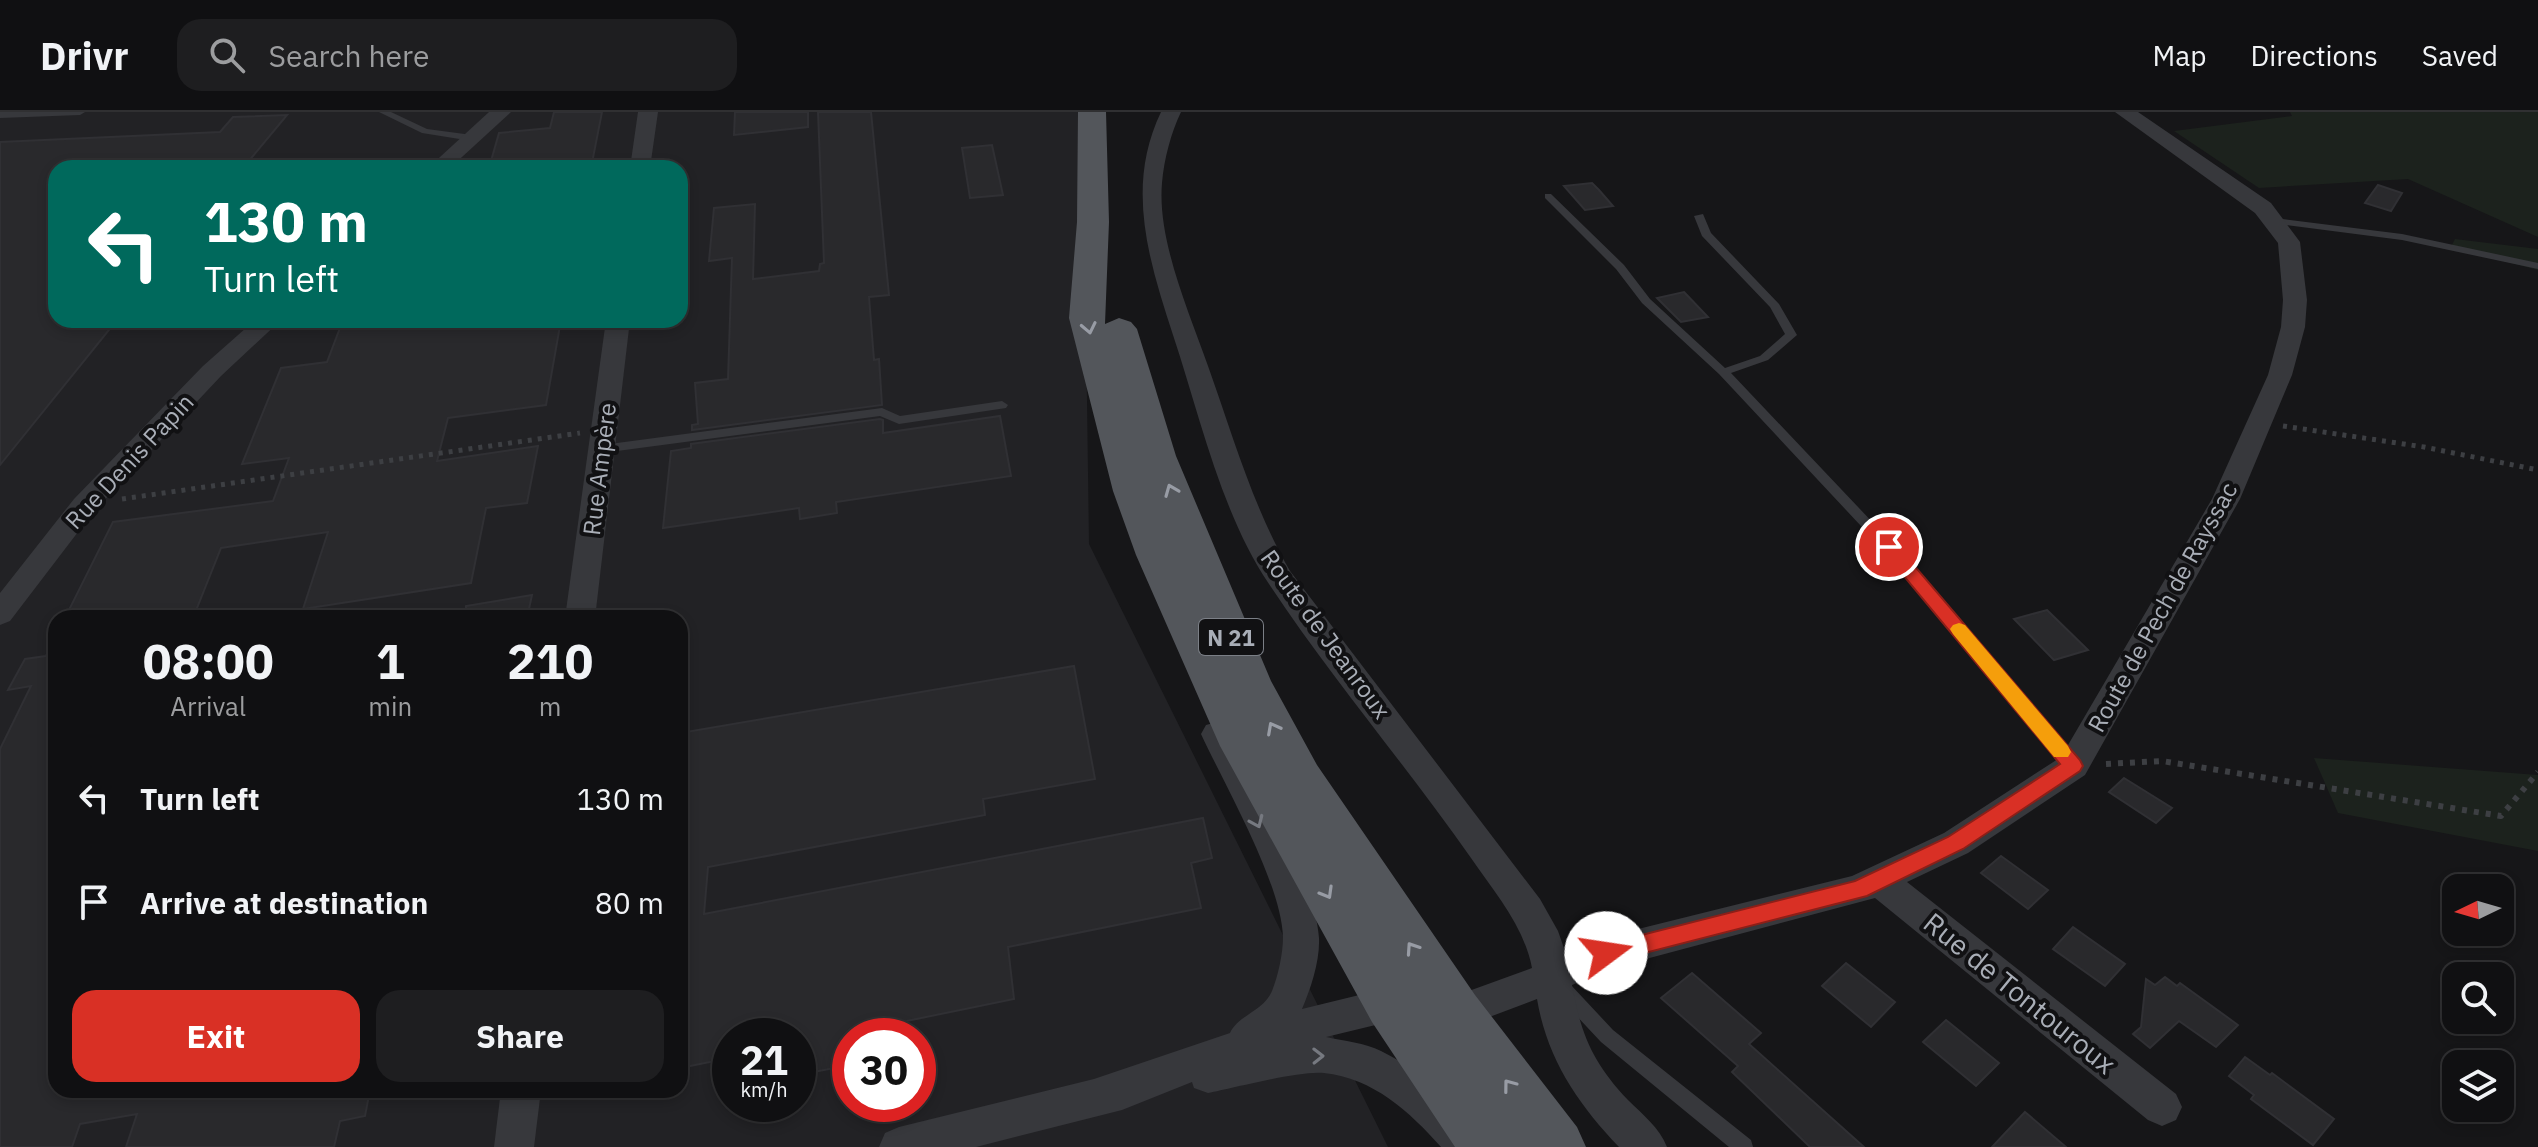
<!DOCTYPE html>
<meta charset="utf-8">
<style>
:root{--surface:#101012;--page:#1e1e20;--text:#f1f3f6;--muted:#9c9d9f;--line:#303032;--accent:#d93025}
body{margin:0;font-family:"IBM Plex Sans",sans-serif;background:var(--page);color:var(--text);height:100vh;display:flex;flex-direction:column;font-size:30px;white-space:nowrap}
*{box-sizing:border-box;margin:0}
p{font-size:26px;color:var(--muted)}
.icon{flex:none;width:44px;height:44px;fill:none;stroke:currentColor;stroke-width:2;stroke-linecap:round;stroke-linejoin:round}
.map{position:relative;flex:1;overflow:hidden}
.sheet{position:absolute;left:48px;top:498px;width:640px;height:488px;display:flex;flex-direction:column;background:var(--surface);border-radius:24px;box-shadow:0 4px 12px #0003,0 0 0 2px var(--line)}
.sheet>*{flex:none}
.top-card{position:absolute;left:48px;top:48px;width:640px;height:168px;border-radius:24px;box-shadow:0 4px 12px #0003,0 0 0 2px var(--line);background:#00695c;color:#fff;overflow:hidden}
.needle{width:52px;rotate:265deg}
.fabs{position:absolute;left:2442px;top:762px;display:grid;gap:16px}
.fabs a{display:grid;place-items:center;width:72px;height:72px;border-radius:16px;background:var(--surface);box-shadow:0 4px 12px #0003,0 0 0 2px var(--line);font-size:40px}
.speed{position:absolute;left:712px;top:906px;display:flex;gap:16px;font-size:40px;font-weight:700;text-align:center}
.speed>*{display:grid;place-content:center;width:104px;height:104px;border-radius:50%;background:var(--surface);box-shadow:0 4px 12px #0003,0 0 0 2px var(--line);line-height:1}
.speed small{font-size:20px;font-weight:400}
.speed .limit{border:12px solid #d22;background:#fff;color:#111}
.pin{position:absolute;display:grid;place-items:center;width:68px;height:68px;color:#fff;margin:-34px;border:4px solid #fff;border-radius:50%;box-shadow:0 2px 8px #0007}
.me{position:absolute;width:88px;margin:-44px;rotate:76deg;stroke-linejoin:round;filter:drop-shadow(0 0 6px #0008)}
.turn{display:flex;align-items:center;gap:28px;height:168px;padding:0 24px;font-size:36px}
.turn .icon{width:104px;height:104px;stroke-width:2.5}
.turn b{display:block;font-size:56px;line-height:68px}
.eta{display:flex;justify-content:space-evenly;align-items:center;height:136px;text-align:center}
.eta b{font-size:48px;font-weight:700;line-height:56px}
.action{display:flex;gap:16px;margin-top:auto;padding:16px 24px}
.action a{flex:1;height:92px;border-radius:24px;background:var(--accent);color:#fff;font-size:32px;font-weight:700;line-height:92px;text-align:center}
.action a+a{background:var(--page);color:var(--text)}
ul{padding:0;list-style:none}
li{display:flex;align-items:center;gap:24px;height:104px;padding:0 24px}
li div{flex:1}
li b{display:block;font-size:30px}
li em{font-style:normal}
header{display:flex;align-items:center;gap:48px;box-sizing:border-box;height:112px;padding:0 40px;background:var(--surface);border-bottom:2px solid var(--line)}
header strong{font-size:38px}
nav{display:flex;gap:44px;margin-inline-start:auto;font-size:28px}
.search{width:560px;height:72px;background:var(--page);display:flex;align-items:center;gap:20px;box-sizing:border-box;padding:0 28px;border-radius:24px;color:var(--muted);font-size:30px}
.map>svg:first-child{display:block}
.built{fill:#222225;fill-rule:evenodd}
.green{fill:#1c221d}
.building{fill:#29292c;stroke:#303034;stroke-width:2}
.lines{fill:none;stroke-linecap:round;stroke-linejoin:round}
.path-far1{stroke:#3d3f43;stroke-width:5;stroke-dasharray:4 6;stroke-linecap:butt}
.path{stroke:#3d3f43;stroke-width:6;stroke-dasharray:5 7;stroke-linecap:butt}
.service{fill:#37383c;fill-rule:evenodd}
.minor{fill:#37383c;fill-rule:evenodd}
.primary{fill:#53565b;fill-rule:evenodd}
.oneway{stroke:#989ca5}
.oneway2{stroke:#767980}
.route{fill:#d93025;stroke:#8d1f18;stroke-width:2}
.slow{fill:#f59e0b}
.labels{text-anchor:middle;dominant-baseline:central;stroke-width:8;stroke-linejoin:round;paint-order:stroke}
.shield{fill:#111113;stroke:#7b7f86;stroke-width:2}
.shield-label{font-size:22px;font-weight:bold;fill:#a9aeb7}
.street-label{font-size:24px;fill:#a9aeb7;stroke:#111113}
.near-street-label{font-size:28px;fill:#a9aeb7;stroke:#111113}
</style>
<header>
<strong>Drivr</strong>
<div class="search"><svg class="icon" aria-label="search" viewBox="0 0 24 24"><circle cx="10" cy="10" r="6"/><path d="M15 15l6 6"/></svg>Search here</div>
<nav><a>Map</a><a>Directions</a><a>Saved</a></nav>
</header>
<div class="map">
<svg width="2538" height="1035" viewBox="0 0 2538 1035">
<rect width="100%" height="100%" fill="#161618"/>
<path class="built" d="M0 0H1083L1089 432 1388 1035H0ZM56 56H680V208H56ZM56 506H680V978H56ZM730 924H798V992H730ZM850 924H918V992H850Z"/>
<g class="green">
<polygon points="2290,0 2538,0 2538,125 2408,67 2259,76 2174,19 2292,4"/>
<polygon points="2455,127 2538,137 2538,158 2451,135"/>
<polygon points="2314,646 2538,663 2538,739 2338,701"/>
</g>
<g class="building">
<polygon points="554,0 602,0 591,56 489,56 499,21 550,16"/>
<polygon points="735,0 808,0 808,15 734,23"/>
<polygon points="818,0 871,0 889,183 869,185 874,248 879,247 882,293 692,318 692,313 698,312 695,271 728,267 732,146 709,149 714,96 755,92 753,167 819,159 820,152 824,151"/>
<polygon points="287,3 243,56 214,56 221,47 56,54 56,208 117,208 0,353 0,30 220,20 233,5"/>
<polygon points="992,33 1003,83 970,86 962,36"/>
<polygon points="1592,71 1599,78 1613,94 1585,98 1564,74"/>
<polygon points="2378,73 2402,81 2391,99 2365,91"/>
<polygon points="1684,180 1708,205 1681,210 1657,186"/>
<polygon points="343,208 561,208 546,293 448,306 437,349 538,334 527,391 486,396 471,471 303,497 328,420 221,436 193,506 65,506 113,410 273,389 289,346 242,352 281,256 327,250"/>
<polygon points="1000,304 1011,364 836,390 837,401 800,407 799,396 663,416 671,339 691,336 691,332 880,307 883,308 883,321"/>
<polygon points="532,483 527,506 466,506 466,494"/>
<polygon points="2047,498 2088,538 2054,548 2014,507"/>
<polygon points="56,523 56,978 370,978 365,1004 340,1009 334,1035 126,1035 137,1002 80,1012 72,1035 0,1035 0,637 31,574 8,578 25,547 46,544"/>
<polygon points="1074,554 1095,667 983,687 985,703 708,755 704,802 1203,706 1212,746 1191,751 1201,796 1008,835 1014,887 848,921 850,953 798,963 798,924 730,924 730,946 680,956 680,621"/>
<polygon points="2124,666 2172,696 2156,711 2109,680"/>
<polygon points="2001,744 2048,778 2028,797 1981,761"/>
<polygon points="2073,815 2125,852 2105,874 2053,837"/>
<polygon points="1846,851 1895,890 1871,915 1822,874"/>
<polygon points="1692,861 1761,921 1749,932 1864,1035 1810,1035 1732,960 1738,954 1661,886"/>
<polygon points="2165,865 2177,874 2180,871 2238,913 2216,935 2179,909 2150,936 2133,922 2141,915 2146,867 2155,873"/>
<polygon points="1946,908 1999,951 1976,974 1923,930"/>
<polygon points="2245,945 2270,963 2272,961 2334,1007 2313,1033 2251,987 2254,983 2229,964"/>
<polygon points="2025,1000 2066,1035 1992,1035"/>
</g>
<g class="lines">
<g class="path-far1">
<polyline points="2283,314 2424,335 2538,358"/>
<polyline points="122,387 580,321"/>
</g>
<polyline class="path" points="2106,652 2162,649 2501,704 2538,660"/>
<g class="service">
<polygon points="0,0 85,0 80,3 0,6"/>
<polygon points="379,0 391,0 427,17 472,23 477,26 472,29 422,21"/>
<polygon points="1545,82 1551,82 1624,153 1650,187 1725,256 1760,244 1785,222 1770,195 1702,124 1694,104 1703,102 1711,121 1779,192 1797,223 1768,248 1731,261 1913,453 2078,650 2081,654 2078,658 2073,660 2068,658 1903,459 1719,262 1642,191 1616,157 1545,86"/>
<polygon points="2275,106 2402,122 2538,151 2538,157 2402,128 2271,111 2270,109"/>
<polygon points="1002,289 1008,293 1006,296 899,312 880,304 602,341 596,337 602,333 882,296 900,304"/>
<polygon points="1564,870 1570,872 1613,918 1751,1028 1753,1035 1729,1035 1601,930 1558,884 1555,878 1558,872"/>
</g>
<g class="minor">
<polygon points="489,0 511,0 450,56 428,56"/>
<polygon points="638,0 658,0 650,56 630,56"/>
<path d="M1161 0H1181C1171 21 1164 47 1162 71 1157 128 1189 200 1208 254 1233 324 1253 395 1290 459L1540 787 1558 819 1566 842 1606 825 1852 764 1944 721 2061 645 2212 387 2268 263 2281 215 2283 188 2278 131 2255 101 2115 0H2138L2271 91 2300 130 2307 188 2305 215 2292 263 2240 387 2085 663 1968 741 1907 770 2176 982 2182 995 2176 1008 2162 1014 2148 1008 1875 786 1612 856 1572 873C1581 923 1593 951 1628 988 1643 1003 1659 1015 1667 1035H1619C1578 992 1547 947 1537 887L1455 918 1392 909 1326 925C1344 929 1365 931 1381 939 1421 959 1470 993 1488 1035H1441C1410 1000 1373 966 1324 961 1301 958 1234 976 1208 981L1194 976 1192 970 1122 998 976 1035H879L885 1021 899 1015 1094 967 1230 921C1238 903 1264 899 1272 879 1278 864 1283 842 1283 825 1281 770 1225 674 1201 622L1206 613 1217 610 1228 613 1233 622C1258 674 1316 771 1319 826 1320 849 1311 876 1302 897L1392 875 1455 884 1532 856C1524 814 1495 781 1471 746 1406 653 1331 566 1269 472 1221 401 1200 304 1173 223 1149 149 1125 75 1161 0Z"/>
<polygon points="255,208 281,208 221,264 94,399 10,509 0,513 0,481 74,387 203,254"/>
<polygon points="606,208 630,208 595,506 565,506"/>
<polygon points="501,978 541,978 534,1035 494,1035"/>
</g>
<polygon class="primary" points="1078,0 1106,0 1109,110 1105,212 1119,206 1131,210 1137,217 1176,344 1271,569 1317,653 1475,883 1577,1015 1586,1035 1455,1035 1372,910 1220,634 1136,443 1113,379 1069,206 1077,110"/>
</g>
<defs><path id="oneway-chevron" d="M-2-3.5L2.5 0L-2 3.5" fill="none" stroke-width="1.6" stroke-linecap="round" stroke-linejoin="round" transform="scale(2)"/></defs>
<g class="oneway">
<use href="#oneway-chevron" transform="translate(1089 216) rotate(78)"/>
<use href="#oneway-chevron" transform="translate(1171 378) rotate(-112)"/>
<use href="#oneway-chevron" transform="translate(1273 616) rotate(-118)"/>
<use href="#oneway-chevron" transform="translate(1327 781) rotate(60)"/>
<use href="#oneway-chevron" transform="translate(1412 836) rotate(-124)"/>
<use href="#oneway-chevron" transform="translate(1509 973) rotate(-127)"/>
</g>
<g class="oneway2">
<use href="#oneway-chevron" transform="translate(1257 710) rotate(66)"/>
<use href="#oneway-chevron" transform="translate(1318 944) rotate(-1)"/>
</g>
<polygon class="route" points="1889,429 1895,431 2080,648 2083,654 2080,659 1963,737 1867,784 1606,851 1598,848 1594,841 1598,835 1606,832 1855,769 1948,725 2060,652 1883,439 1880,435"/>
<polygon class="slow" points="1959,511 1965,513 2068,634 2071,640 2068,645 2054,645 1953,522 1950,517 1953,513"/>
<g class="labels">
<rect class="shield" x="1199" y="507" width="64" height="36" rx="6"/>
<g class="shield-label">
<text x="1231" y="525">N 21</text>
</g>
<g class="street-label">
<text transform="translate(129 349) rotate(-47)">Rue Denis Papin</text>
<text transform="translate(599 357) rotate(-83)">Rue Ampère</text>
<text transform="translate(2162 495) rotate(-61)">Route de Pech de Rayssac</text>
<text transform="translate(1326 522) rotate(54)">Route de Jeanroux</text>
</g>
<g class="near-street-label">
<text transform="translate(2020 881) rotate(39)">Rue de Tontouroux</text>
</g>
</g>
</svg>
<div class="fabs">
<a><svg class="needle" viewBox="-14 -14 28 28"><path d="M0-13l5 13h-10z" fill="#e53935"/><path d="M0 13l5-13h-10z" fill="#9c9d9f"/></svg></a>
<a><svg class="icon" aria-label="search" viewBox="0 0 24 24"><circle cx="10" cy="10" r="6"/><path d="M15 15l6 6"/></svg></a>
<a><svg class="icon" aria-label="layers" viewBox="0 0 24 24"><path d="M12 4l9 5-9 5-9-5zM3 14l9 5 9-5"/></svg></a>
</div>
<div class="speed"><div>21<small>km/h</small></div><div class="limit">30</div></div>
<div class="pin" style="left:1889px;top:435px;background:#d93025"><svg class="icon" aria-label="arrive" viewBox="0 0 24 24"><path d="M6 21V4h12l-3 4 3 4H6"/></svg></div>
<svg class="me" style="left:1606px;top:841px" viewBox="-20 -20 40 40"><circle r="19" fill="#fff"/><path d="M0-13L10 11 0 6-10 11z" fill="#d93025"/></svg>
<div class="top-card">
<div class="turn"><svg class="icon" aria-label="left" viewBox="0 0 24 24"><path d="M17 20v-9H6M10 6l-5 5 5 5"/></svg><div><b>130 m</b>Turn left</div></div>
</div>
<section class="sheet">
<div class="eta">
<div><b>08:00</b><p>Arrival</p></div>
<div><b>1</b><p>min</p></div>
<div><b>210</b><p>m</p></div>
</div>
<ul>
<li><svg class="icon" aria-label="left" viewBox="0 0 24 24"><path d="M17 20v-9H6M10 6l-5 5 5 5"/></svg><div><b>Turn left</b></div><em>130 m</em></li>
<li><svg class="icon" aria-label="arrive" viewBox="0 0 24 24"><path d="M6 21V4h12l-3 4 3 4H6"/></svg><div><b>Arrive at destination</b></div><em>80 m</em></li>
</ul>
<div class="action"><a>Exit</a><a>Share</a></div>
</section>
</div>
